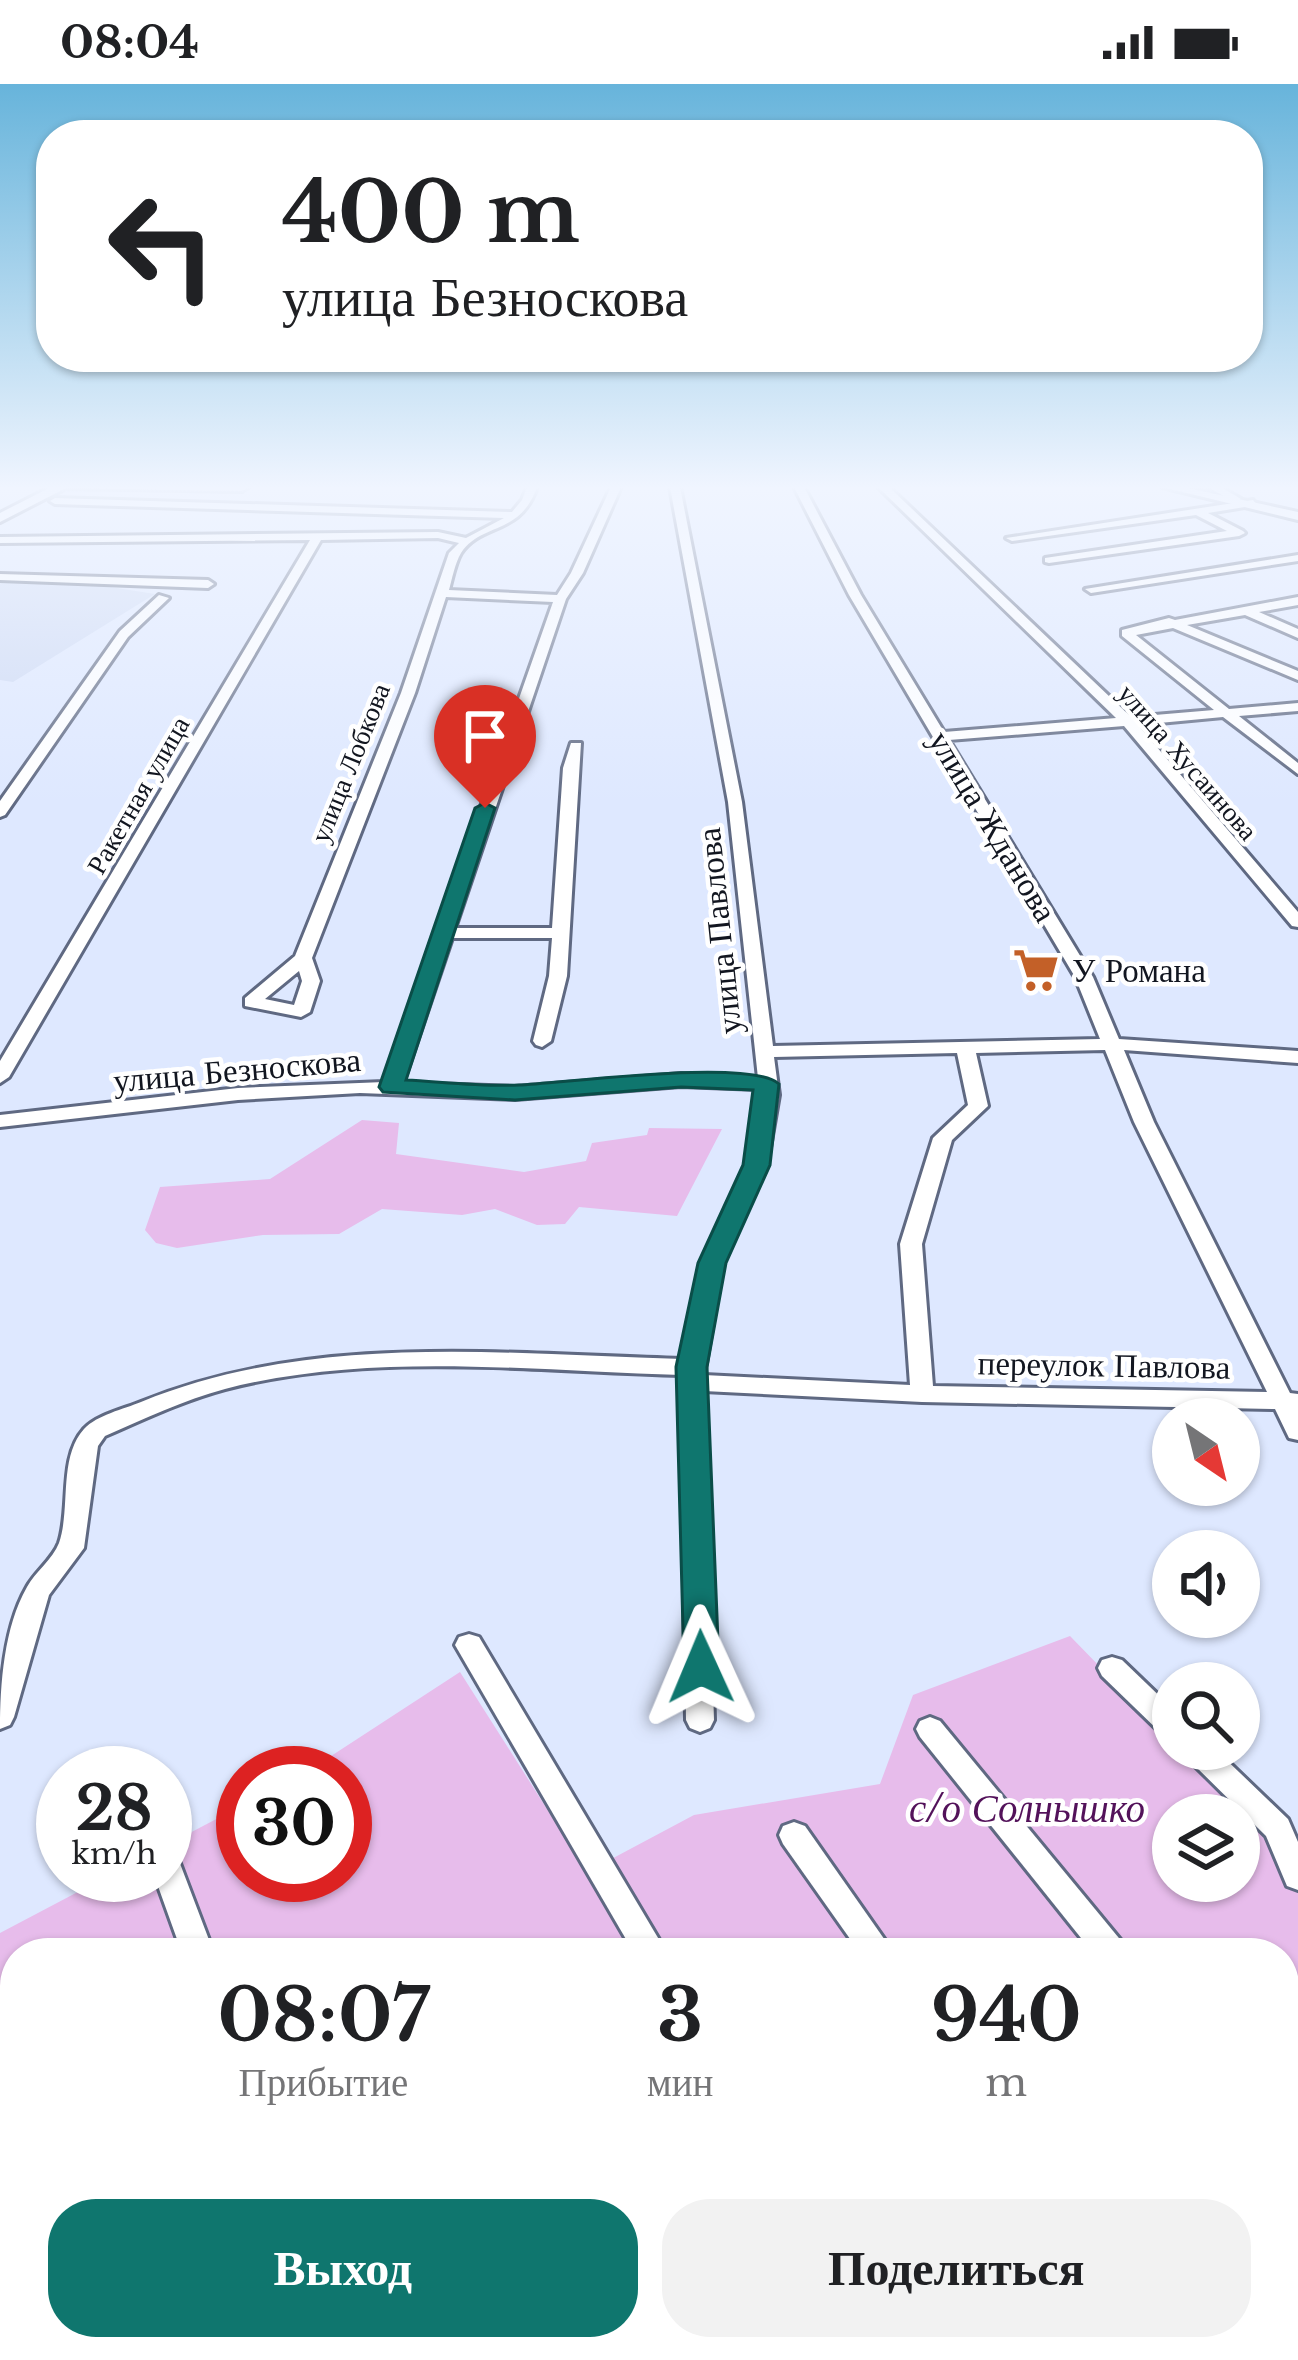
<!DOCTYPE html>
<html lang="ru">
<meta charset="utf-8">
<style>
:root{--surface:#fff;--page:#f2f2f2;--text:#202124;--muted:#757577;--accent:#0f766e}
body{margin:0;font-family:"Libre Baskerville",serif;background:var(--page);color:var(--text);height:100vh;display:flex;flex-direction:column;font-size:45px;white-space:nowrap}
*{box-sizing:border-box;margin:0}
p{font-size:39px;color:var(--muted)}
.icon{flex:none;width:66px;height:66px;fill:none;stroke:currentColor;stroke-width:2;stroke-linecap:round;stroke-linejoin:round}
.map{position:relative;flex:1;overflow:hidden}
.side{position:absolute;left:0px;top:1854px;width:1299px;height:423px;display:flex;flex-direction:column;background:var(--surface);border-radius:48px 48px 0 0;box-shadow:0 3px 9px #0004}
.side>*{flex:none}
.guide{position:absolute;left:36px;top:36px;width:1227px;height:252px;border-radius:48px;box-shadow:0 3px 9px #0004;background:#fff;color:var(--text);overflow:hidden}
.needle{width:78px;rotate:145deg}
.controls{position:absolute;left:1152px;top:1314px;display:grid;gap:24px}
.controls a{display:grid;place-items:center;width:108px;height:108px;border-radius:50%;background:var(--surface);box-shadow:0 3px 9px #0004;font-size:60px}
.speed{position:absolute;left:36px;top:1662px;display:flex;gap:24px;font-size:60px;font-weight:700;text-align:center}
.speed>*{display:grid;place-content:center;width:156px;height:156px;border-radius:50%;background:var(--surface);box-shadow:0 3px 9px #0004;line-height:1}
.speed small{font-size:30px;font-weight:400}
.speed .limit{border:18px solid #d22;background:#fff;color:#111}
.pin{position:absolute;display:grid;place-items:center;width:102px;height:102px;color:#fff;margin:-123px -51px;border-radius:50% 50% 50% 0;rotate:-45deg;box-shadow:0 0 12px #0007}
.pin .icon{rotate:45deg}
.me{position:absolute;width:132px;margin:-66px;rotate:359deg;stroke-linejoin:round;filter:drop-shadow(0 0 9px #0008)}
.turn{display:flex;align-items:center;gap:42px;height:252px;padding:0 48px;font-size:54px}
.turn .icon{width:156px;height:156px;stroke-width:2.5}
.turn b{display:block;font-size:84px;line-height:102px}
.eta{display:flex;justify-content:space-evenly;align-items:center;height:204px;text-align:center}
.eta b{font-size:72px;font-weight:700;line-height:84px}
.cta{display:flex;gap:24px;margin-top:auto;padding:24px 48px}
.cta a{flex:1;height:138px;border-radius:48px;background:var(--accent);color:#fff;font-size:48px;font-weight:700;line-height:138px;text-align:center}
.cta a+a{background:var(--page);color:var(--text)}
.status{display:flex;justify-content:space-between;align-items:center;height:84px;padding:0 60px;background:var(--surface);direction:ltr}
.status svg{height:33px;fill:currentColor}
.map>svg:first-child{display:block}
.built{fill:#cdd9f4}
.green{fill:#e7bceb;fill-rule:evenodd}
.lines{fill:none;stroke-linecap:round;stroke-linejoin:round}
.minor-casing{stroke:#5f6982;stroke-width:6}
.major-casing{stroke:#5f6982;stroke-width:6}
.minor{fill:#fff;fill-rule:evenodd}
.major{fill:#fff;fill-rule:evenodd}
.route{fill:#0f766e;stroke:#0a4d48;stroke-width:3}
.labels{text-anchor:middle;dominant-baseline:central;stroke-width:9;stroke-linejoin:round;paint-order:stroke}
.far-street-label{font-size:27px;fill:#121620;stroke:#fff}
.street-label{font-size:33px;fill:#121620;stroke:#fff}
.poi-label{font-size:33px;fill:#121620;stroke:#fff;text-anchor:start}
.near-park-label{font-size:39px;font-style:italic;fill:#53125a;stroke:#fff}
</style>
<div class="status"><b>08:04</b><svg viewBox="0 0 49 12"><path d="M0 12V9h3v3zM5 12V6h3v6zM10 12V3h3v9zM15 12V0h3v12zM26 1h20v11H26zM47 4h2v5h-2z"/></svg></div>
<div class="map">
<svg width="1298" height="2276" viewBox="0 0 1298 2276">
<rect width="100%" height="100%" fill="#dee8ff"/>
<polygon class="built" points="0,490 46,493 155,510 13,598 0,596"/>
<g class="green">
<polygon points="362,1036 399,1039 396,1070 524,1088 586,1077 592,1059 647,1051 649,1044 722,1045 677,1132 579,1123 565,1140 537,1141 495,1125 462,1131 382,1125 339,1150 263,1151 177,1164 156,1159 145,1146 160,1103 270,1095"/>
<path d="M1070 1552 1173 1658V1665H1180L1282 1771 1298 1808V2276H0V1849L110 1791H165V1762L243 1721V1791H345V1689H305L460 1588 587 1788 694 1731 880 1700 913 1611ZM1173 1731H1239V1797H1173ZM15 1869H1284V2262H15Z"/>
</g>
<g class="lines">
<g class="minor-casing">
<g id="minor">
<path d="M527 403H537C520 452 482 438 461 469 455 479 452 495 449 506L557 511 571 489 611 403H621L583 489 566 515 455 844H552L563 684 571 659H581L567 892 551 957 542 963 536 961 533 957 549 892 552 854H452L403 999 515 1003 681 990 758 994 728 718 670 403H680L742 718 773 962 1100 955 1075 893 849 511 794 403H804L861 511 944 648 1116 634 878 403H889L1131 633 1214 626 1122 552V546L1169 534 1175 536 1298 513V521L1259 528 1298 545V554L1245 531 1187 541 1298 587V596L1173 544 1136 551 1229 625 1298 619V627L1239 632 1298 679V690L1223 633 1138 641 1298 828V843L1292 842 1124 642 949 656 1093 893 1119 955 1298 967V979L1124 966 1154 1038 1290 1309 1298 1310V1356L1289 1354 1275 1325 922 1318 704 1307 714 1636 710 1644 700 1648 690 1644 686 1636 681 1291C530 1287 372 1267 225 1305 184 1316 144 1335 105 1352L98 1362 84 1464 49 1511 14 1633 10 1641 0 1645C0 1600 4 1543 27 1503 35 1488 53 1475 59 1459 71 1424 58 1374 84 1345 97 1331 124 1325 141 1318 313 1248 501 1270 682 1275L701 1179 747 1081 759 1005 681 1002 515 1015 360 1009 238 1016 0 1043V1031L238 1004 384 998 553 518 446 513 415 609 312 874 320 897 310 928 301 933 245 922V914L295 872 401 609 449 469 459 459 438 454 321 456 9 993 0 999V977L310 456 0 459V453L438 448 466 454 504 434 55 420 50 417 55 414 512 428 522 416ZM299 887 302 897 294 921 265 915ZM1105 966 1134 1038 1267 1308 933 1302 922 1160 952 1056 988 1022 976 969ZM957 969 968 1021 933 1054 900 1160 910 1301 704 1291 723 1179 767 1081 779 1011 774 973Z"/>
<polygon points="1208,403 1221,403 1241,415 1232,417"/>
<polygon points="1253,416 1257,421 1208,429 1243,447 1245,449 1239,452 1049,479 1045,478 1045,474 1227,447 1196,431 1012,457 1006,454"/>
<polygon points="1298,471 1298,477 1091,509 1085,505"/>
<polygon points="0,490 208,496 214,500 208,504 0,496"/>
<polygon points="159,511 169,514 128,553 5,731 0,733 0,717 120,547"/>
<polygon points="469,1550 479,1553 667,1869 634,1869 455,1561 459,1553"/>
<polygon points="1112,1573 1122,1576 1173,1625 1173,1655 1163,1651 1102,1592 1098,1584 1102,1576"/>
<polygon points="930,1633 940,1637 1123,1859 1128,1869 1093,1869 920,1653 916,1645 920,1637"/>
<polygon points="1182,1665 1215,1665 1288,1735 1298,1758 1298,1806 1287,1802 1266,1752 1186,1673"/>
<polygon points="794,1738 805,1742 894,1869 860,1869 783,1760 779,1751 783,1742"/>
<polygon points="165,1766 176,1769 214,1869 182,1869 154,1791 165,1791"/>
<polygon points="0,1988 12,1993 15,2001 15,2083 3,2078 0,2071"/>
<polygon points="1284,2065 1298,2072 1298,2116 1284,2109"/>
<polygon points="45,2262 83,2262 86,2276 48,2276"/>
<polygon points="322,2262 360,2262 366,2276 328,2276"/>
<polygon points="592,2262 631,2262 637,2276 598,2276"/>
<polygon points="864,2262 905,2262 911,2276 870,2276"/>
<polygon points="1140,2262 1182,2262 1188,2276 1146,2276"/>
</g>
</g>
<g class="major-casing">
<g id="major">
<polygon points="51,403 248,403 242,407 66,404 0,438 0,429"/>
<polygon points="1162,403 1183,403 1298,428 1298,436"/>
</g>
</g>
<use href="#minor" class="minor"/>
<use href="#major" class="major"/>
</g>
<linearGradient id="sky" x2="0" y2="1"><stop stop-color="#67b4db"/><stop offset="0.56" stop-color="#f0f5ff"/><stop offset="1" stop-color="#f0f5ff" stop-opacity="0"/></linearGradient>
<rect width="1298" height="721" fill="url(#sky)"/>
<path class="route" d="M485 719 495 724 406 996C443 998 482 1003 519 1001 565 999 751 974 779 1000L770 1081 726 1179 707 1283 719 1583 714 1593 701 1597 689 1593 684 1583 676 1283 698 1179 743 1081 753 1006 681 1003 515 1016 383 1008 379 1003 475 724Z"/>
<defs>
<g id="supermarket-bare" transform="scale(3.6)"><path d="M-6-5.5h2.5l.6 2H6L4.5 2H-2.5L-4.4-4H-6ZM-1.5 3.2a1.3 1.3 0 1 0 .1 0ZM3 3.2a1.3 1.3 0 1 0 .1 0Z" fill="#c36028" stroke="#fff" stroke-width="2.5" paint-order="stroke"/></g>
</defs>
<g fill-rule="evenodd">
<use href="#supermarket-bare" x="1036" y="886"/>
</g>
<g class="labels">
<g class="far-street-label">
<text transform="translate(1188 678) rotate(49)">улица Хусаинова</text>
<text transform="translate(350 679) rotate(-68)">улица Лобкова</text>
<text transform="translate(138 711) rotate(-60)">Ракетная улица</text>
</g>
<g class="street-label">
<text transform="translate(993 742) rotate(59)">улица Жданова</text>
<text transform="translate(719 847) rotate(-96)">улица Павлова</text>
<text transform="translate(237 986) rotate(-5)">улица Безноскова</text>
<text transform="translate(1104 1281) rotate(1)">переулок Павлова</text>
</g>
<g class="poi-label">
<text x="1072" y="886">У Романа</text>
</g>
<g class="near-park-label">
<text x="1027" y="1724">с/о Солнышко</text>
</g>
</g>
</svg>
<div class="controls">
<a><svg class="needle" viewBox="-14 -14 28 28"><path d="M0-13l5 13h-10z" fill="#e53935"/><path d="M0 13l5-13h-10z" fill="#757577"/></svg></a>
<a><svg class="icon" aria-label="sound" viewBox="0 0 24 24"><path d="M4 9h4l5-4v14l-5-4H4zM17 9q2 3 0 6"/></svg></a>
<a><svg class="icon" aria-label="search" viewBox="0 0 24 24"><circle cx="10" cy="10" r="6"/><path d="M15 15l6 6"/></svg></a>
<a><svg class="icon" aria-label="layers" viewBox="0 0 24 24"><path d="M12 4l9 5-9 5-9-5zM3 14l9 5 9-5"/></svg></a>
</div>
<div class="speed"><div>28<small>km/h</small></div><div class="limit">30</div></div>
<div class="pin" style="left:485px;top:724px;background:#d93025"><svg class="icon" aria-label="arrive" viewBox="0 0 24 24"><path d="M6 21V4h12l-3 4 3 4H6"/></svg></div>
<svg class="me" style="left:701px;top:1583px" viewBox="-20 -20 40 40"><path d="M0-17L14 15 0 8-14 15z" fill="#0f766e" stroke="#fff" stroke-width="4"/></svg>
<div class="guide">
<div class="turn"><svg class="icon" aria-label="left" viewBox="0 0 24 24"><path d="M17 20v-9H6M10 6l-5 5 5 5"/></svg><div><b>400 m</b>улица Безноскова</div></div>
</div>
<section class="side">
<div class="eta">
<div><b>08:07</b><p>Прибытие</p></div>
<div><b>3</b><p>мин</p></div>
<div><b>940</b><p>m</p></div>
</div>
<div class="cta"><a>Выход</a><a>Поделиться</a></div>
</section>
</div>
